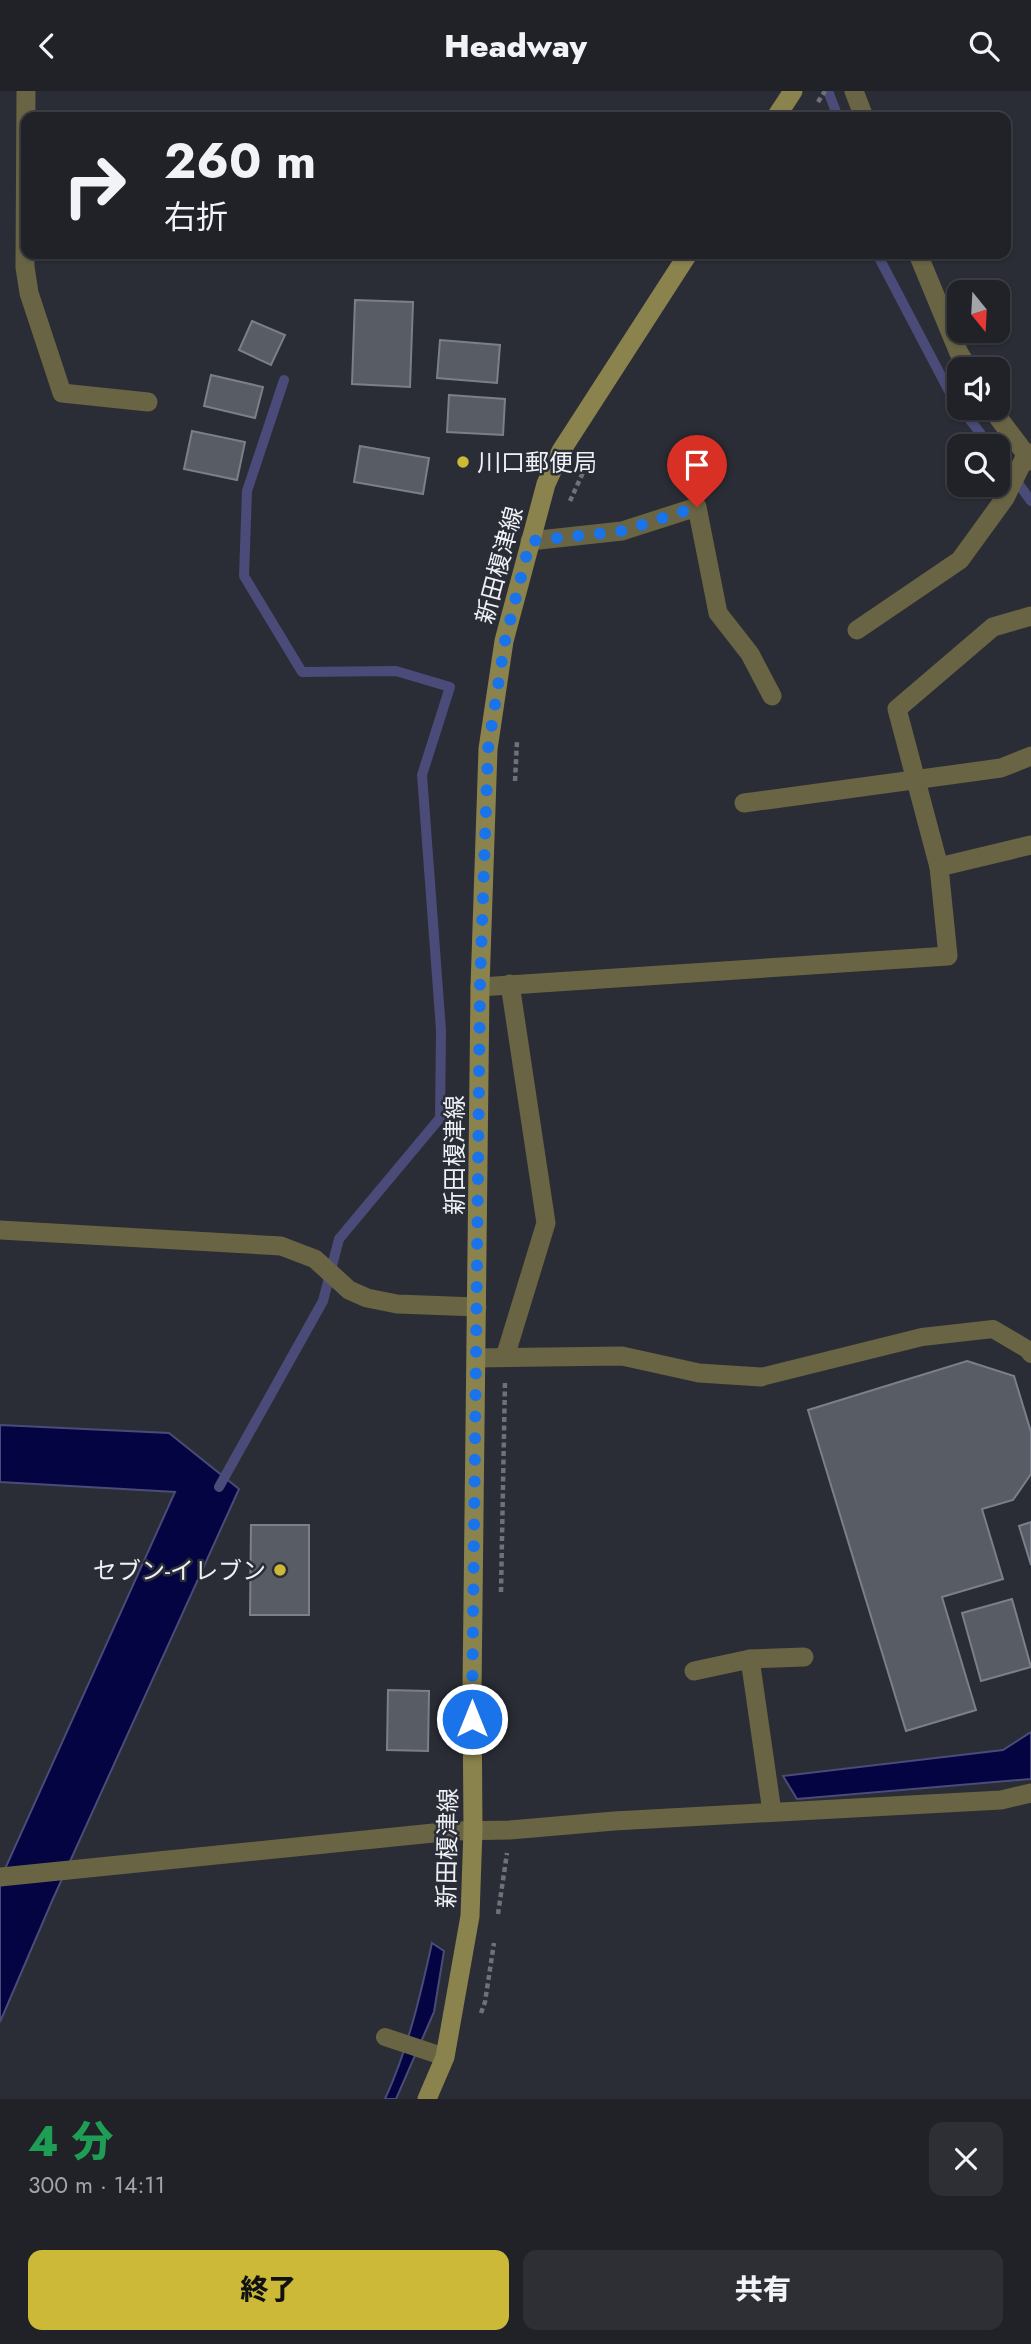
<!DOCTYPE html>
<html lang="ja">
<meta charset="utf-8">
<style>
:root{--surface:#202228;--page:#2d2f34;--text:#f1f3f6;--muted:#a2a4a8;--line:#3d3f45;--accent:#ccb938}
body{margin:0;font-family:Jost,"Noto Sans JP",sans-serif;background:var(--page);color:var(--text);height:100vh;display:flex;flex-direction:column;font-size:26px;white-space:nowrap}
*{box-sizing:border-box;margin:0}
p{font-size:23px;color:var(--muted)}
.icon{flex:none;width:38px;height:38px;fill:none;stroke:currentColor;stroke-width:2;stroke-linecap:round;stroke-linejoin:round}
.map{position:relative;height:2008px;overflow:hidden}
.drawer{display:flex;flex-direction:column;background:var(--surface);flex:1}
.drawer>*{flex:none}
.top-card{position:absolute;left:21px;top:21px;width:990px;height:147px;border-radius:14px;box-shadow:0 2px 5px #0004,0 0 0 2px var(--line);background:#202228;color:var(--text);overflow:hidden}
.needle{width:46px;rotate:162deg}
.buttons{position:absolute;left:947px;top:189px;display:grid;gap:14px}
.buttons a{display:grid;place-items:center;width:63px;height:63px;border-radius:14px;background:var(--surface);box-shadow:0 2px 5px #0004,0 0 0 2px var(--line);font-size:35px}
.pin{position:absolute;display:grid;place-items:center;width:60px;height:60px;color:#fff;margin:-72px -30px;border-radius:50% 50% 50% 0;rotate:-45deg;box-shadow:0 0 7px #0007}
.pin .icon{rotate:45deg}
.me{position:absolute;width:77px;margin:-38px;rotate:0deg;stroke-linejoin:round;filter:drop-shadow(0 0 5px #0008)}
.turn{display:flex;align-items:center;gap:24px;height:147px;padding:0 28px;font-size:32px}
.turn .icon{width:91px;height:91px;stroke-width:2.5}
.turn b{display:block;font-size:49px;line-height:60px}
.round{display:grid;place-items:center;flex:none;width:74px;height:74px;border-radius:14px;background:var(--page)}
.headline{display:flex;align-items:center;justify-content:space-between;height:119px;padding:0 28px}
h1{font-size:42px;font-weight:800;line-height:52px;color:#1e9e55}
.primary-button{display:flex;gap:14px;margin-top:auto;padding:14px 28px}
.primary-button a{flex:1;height:80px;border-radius:14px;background:var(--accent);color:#111;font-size:28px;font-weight:800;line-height:80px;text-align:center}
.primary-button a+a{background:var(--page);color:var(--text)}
header{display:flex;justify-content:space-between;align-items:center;height:91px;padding:0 28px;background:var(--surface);font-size:32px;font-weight:800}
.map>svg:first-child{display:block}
.water{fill:#040442;stroke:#4a4b78;stroke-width:2}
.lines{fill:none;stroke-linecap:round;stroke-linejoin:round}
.stream{stroke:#4a4b78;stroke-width:10}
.building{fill:#585c65;stroke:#7b7f89;stroke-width:2}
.path{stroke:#6f7179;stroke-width:4.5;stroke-dasharray:5 3.5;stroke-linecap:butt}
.service{stroke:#696443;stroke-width:18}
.minor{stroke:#696443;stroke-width:19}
.secondary{stroke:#8b834d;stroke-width:19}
.route{stroke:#1a73e8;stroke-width:12;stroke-dasharray:0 21.6}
.poi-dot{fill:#ccb938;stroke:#2a2d35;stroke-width:2.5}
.labels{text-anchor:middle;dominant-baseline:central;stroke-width:5;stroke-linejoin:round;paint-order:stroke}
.poi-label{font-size:24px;fill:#eef0f6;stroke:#2a2d35;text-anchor:start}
.street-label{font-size:24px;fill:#eef0f6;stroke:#2a2d35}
</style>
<header><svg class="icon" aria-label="back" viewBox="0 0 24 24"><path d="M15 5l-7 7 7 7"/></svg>Headway<svg class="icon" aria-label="search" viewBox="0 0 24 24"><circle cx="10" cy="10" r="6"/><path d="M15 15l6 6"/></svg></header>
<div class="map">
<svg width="1031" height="2008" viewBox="0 0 1031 2008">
<rect width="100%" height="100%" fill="#2a2d35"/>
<g class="water">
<polygon points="0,1334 169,1342 239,1398 52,1810 0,1931 0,1789 175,1401 0,1391"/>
<polygon points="1031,1641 1031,1688 797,1708 783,1685 1003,1659"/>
<path d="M432 1852 444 1860 434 1921 396 2008H385C408 1958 420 1906 432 1852Z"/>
</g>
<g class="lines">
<g class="stream">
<polyline points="828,0 838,26"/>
<polyline points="877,163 949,300 959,314"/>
<polyline points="961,317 990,355"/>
<polyline points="998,365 1031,410"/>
<polyline points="219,1396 323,1210 339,1148 440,1027 441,939 422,684 450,596 396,580 302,581 244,485 247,400 284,289"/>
</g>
</g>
<g class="building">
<polygon points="355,209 413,211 410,296 352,293"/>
<polygon points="252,230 285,244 271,274 239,259"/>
<polygon points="440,249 500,254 497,292 437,287"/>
<polygon points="211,284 263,296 255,327 204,315"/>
<polygon points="449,304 505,308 503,344 447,341"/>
<polygon points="192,340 245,351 237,389 184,378"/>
<polygon points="360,355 429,367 423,403 354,391"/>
<polygon points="967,1270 1014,1285 1031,1341 1031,1383 1013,1409 982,1418 1003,1488 942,1506 976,1619 906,1640 808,1319"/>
<polygon points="1031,1431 1031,1474 1019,1435"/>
<polygon points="251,1434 309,1434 309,1524 250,1524"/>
<polygon points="1012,1508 1031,1576 981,1590 962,1522"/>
<polygon points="388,1599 429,1600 428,1660 387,1659"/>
</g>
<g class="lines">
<g class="path">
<polyline points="818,11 825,0"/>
<polyline points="570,410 591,364"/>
<polyline points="515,690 517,650"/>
<polyline points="501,1501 505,1290"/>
<polyline points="498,1823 507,1762"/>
<polyline points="481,1922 485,1911 494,1852"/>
</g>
<g class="service">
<polyline points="761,1286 922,1246 993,1238 1027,1258 1031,1263"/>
<polyline points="385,1946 445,1966"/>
</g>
<g class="minor">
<polyline points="26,0 25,176 29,202 62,302 148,311"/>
<polyline points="854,0 864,26"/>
<polyline points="918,163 959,262 969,278"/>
<polyline points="991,317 1031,370"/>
<polyline points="530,450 622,440 697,416 718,522 750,563 772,605"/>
<polyline points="857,539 960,469 1005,407 1026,364 1031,362"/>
<polyline points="744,712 1001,677 1031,665"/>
<polyline points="939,776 897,618 993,536 1031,525"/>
<polyline points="480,896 948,865 939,776 1031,754"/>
<polyline points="0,1139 281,1155 315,1168 349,1199 367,1207 397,1213 477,1216"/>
<polyline points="505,1266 546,1132 510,893"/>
<polyline points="477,1267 622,1265 699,1282 761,1286"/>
<polyline points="750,1568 804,1566"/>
<polyline points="694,1580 750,1568 772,1721"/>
<polyline points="0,1786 453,1740 510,1739 614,1730 1001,1709 1031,1702"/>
</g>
<g class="secondary">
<polyline points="776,26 793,0"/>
<polyline points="427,2008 445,1966 470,1825 473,1739 472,1600 480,896 488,658 504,550 546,393 561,360 688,163"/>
</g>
</g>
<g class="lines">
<polyline class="route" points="472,1628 480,895 488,658 505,550 530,450 622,440 697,416"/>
</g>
<g class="poi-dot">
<circle cx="463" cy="371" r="7"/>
<circle cx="280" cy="1479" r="7"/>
</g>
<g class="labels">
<g class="poi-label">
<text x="477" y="371">川口郵便局</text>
<text x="266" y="1479" text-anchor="end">セブン-イレブン</text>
</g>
<g class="street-label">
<text transform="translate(499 474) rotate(-75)">新田榎津線</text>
<text transform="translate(454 1064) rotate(-90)">新田榎津線</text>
<text transform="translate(447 1757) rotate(-89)">新田榎津線</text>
</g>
</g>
</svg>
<div class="buttons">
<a><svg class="needle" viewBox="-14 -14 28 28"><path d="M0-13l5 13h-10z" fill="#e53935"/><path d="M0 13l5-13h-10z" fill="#a2a4a8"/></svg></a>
<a><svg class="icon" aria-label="sound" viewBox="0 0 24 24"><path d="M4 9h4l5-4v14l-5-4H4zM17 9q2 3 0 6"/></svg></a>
<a><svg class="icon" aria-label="search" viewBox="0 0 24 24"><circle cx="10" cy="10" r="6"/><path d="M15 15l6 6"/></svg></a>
</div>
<div class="pin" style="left:697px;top:416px;background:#d93025"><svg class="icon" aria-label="arrive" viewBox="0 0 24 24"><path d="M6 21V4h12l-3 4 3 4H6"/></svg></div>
<svg class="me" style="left:472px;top:1628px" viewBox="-20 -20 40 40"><circle r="17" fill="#1a73e8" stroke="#fff" stroke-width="3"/><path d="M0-11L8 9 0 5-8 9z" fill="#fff"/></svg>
<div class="top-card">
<div class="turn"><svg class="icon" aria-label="right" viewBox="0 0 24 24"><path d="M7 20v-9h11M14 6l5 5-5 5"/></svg><div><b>260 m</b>右折</div></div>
</div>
</div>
<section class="drawer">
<div class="headline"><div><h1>4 分</h1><p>300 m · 14:11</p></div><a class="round"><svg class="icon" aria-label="close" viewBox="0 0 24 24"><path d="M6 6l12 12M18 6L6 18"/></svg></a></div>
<div class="primary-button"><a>終了</a><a>共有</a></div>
</section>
